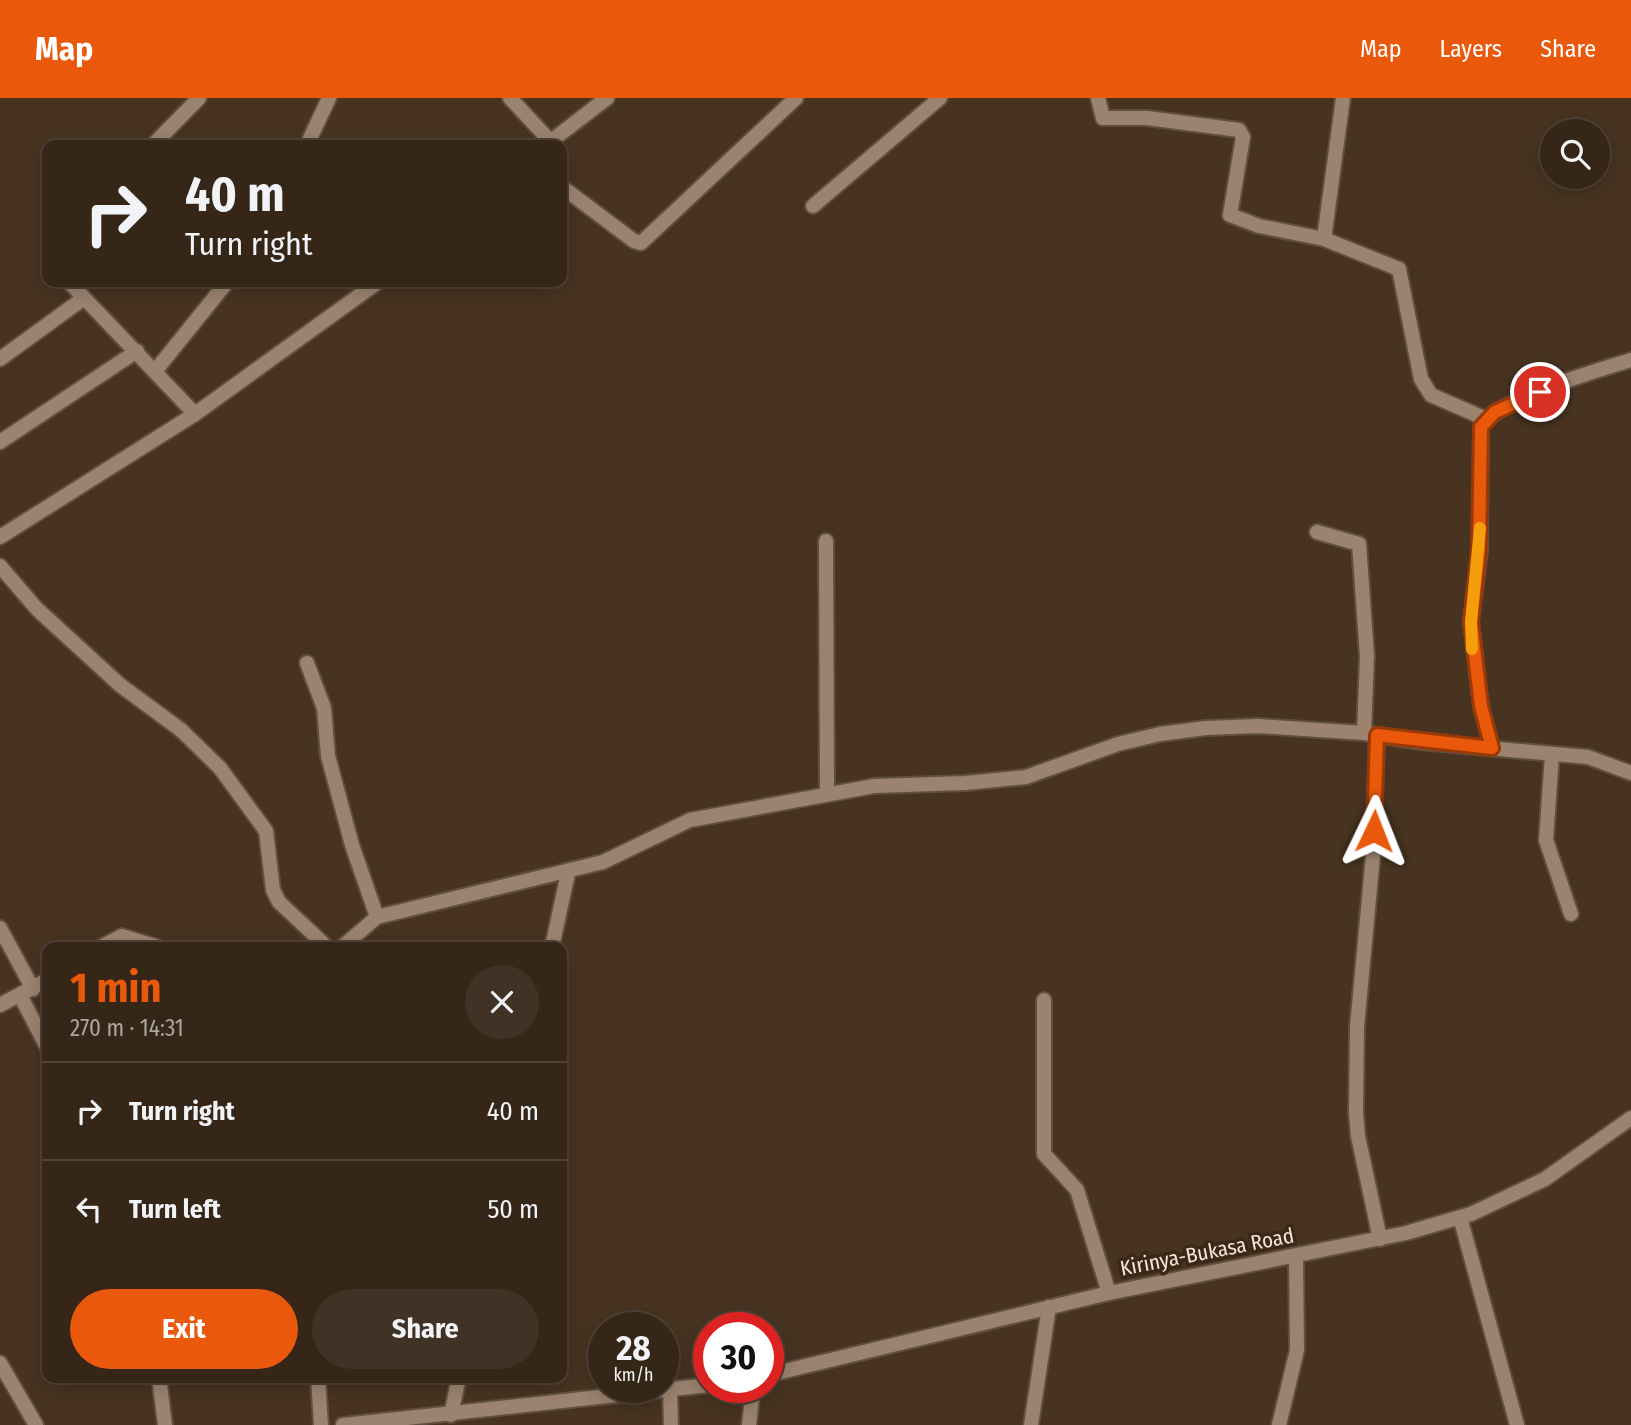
<!DOCTYPE html>
<meta charset="utf-8">
<style>
:root{--surface:#352618;--page:#403225;--text:#f1f3f6;--muted:#aaa5a2;--line:#4f4337;--accent:#ea580c}
body{margin:0;font-family:"Fira Sans Condensed",sans-serif;background:var(--page);color:var(--text);height:100vh;display:flex;flex-direction:column;font-size:26px;white-space:nowrap}
*{box-sizing:border-box;margin:0}
p{font-size:23px;color:var(--muted)}
.icon{flex:none;width:38px;height:38px;fill:none;stroke:currentColor;stroke-width:2;stroke-linecap:round;stroke-linejoin:round}
.map{position:relative;flex:1;overflow:hidden}
.side{position:absolute;left:42px;top:844px;width:525px;height:441px;display:flex;flex-direction:column;background:var(--surface);border-radius:14px;box-shadow:0 4px 18px #0003,0 0 0 2px var(--line)}
.side>*{flex:none}
.guide{position:absolute;left:42px;top:42px;width:525px;height:147px;border-radius:14px;box-shadow:0 4px 18px #0003,0 0 0 2px var(--line);background:#352618;color:var(--text);overflow:hidden}
.fabs{position:absolute;left:1540px;top:21px;display:grid;gap:14px}
.fabs a{display:grid;place-items:center;width:70px;height:70px;border-radius:50%;background:var(--surface);box-shadow:0 4px 18px #0003,0 0 0 2px var(--line);font-size:35px}
.speed{position:absolute;left:588px;top:1214px;display:flex;gap:14px;font-size:35px;font-weight:700;text-align:center}
.speed>*{display:grid;place-content:center;width:91px;height:91px;border-radius:50%;background:var(--surface);box-shadow:0 4px 18px #0003,0 0 0 2px var(--line);line-height:1}
.speed small{font-size:18px;font-weight:400}
.speed .limit{border:10px solid #d22;background:#fff;color:#111}
.pin{position:absolute;display:grid;place-items:center;width:60px;height:60px;color:#fff;margin:-30px;border:4px solid #fff;border-radius:50%;box-shadow:0 2px 7px #0007}
.me{position:absolute;width:77px;margin:-38px;rotate:2deg;stroke-linejoin:round;filter:drop-shadow(0 0 5px #0008)}
.turn{display:flex;align-items:center;gap:24px;height:147px;padding:0 28px;font-size:32px}
.turn .icon{width:91px;height:91px;stroke-width:2.5}
.turn b{display:block;font-size:49px;line-height:60px}
.round{display:grid;place-items:center;flex:none;width:74px;height:74px;border-radius:37px;background:var(--page)}
.head{display:flex;align-items:center;justify-content:space-between;height:119px;padding:0 28px}
h1{font-size:42px;font-weight:700;line-height:52px;color:var(--accent)}
.action{display:flex;gap:14px;margin-top:auto;padding:14px 28px}
.action a{flex:1;height:80px;border-radius:42px;background:var(--accent);color:#fff;font-size:28px;font-weight:700;line-height:80px;text-align:center}
.action a+a{background:var(--page);color:var(--text)}
ul{padding:0;list-style:none}
li{display:flex;align-items:center;gap:21px;height:98px;padding:0 28px;border-top:2px solid var(--line)}
li div{flex:1}
li b{display:block;font-size:26px}
li em{font-style:normal}
header{display:flex;align-items:center;gap:42px;box-sizing:border-box;height:98px;padding:0 35px;background:var(--accent);color:#fff}
header strong{font-size:33px}
nav{display:flex;gap:38px;margin-inline-start:auto;font-size:24px}
.map>svg:first-child{display:block}
.lines{fill:none;stroke-linecap:round;stroke-linejoin:round}
.minor-casing{stroke:#604f3f;stroke-width:18}
.minor{stroke:#9b836f;stroke-width:14}
.route-casing{stroke:#983908;stroke-width:18}
.route{stroke:#ea580c;stroke-width:12}
.slow{stroke:#f59e0b;stroke-width:12}
.labels{text-anchor:middle;dominant-baseline:central;stroke-width:7;stroke-linejoin:round;paint-order:stroke}
.street-label{font-size:21px;fill:#f4e6db;stroke:#3c2817}
</style>
<header>
<strong>Map</strong>
<nav><a>Map</a><a>Layers</a><a>Share</a></nav>
</header>
<div class="map">
<svg width="1631" height="1327" viewBox="0 0 1631 1327">
<rect width="100%" height="100%" fill="#473320"/>
<g class="lines">
<g class="minor-casing">
<g id="minor">
<polyline points="510,0 551,44"/>
<polyline points="1098,0 1103,20 1147,20 1239,32 1243,39 1230,117 1259,128 1324,141 1399,171 1421,281 1431,297 1486,321"/>
<polyline points="153,47 199,0"/>
<polyline points="307,47 329,0"/>
<polyline points="546,47 607,0"/>
<polyline points="562,89 634,143 641,145 796,0"/>
<polyline points="813,108 940,0"/>
<polyline points="1324,141 1343,0"/>
<polyline points="69,184 195,316"/>
<polyline points="0,261 84,200"/>
<polyline points="156,272 227,184"/>
<polyline points="0,344 137,253"/>
<polyline points="1317,434 1359,446 1367,558 1364,635"/>
<polyline points="0,439 195,316 378,184"/>
<polyline points="826,443 827,696"/>
<polyline points="0,468 37,511 120,587 181,632 220,670 266,733 273,792 279,804 327,849"/>
<polyline points="307,565 324,610 328,658 352,747 377,819"/>
<polyline points="1377,637 1373,757 1357,929 1356,1015 1358,1038 1380,1141"/>
<path d="M1492 650 1481 608 1471 524 1480 452 1481 329C1497 301 1598 272 1631 262"/>
<polyline points="1552,657 1546,742 1571,816"/>
<polyline points="0,830 33,891"/>
<polyline points="101,849 122,838 158,849"/>
<polyline points="342,849 377,819 603,764 690,722 874,688 966,685 1026,679 1118,646 1160,636 1206,630 1258,628 1364,635 1421,644 1588,659 1631,675"/>
<polyline points="552,849 568,775"/>
<polyline points="21,899 47,949"/>
<polyline points="1044,902 1044,1056 1077,1092 1109,1195"/>
<polyline points="0,907 47,882"/>
<polyline points="1460,1119 1517,1327"/>
<polyline points="0,1265 36,1327"/>
<polyline points="768,1277 1109,1195 1406,1135 1471,1116 1545,1081 1631,1020"/>
<polyline points="159,1279 165,1327"/>
<polyline points="318,1279 321,1327"/>
<polyline points="670,1292 671,1327"/>
<polyline points="451,1317 459,1279"/>
<polyline points="343,1327 709,1287"/>
<polyline points="749,1327 753,1290"/>
<polyline points="1031,1327 1049,1209"/>
<polyline points="1279,1327 1297,1252 1296,1159"/>
</g>
</g>
<use href="#minor" class="minor"/>
</g>
<g class="lines">
<g class="route-casing">
<polyline id="route" points="1374,733 1377,637 1492,650 1481,608 1471,524 1479,452 1481,329 1495,314 1540,294"/>
</g>
<use href="#route" class="route"/>
<polyline class="slow" points="1472,551 1471,524 1480,430"/>
</g>
<g class="labels">
<g class="street-label">
<text transform="translate(1207 1154) rotate(-11)">Kirinya-Bukasa Road</text>
</g>
</g>
</svg>
<div class="fabs">
<a><svg class="icon" aria-label="search" viewBox="0 0 24 24"><circle cx="10" cy="10" r="6"/><path d="M15 15l6 6"/></svg></a>
</div>
<div class="speed"><div>28<small>km/h</small></div><div class="limit">30</div></div>
<div class="pin" style="left:1540px;top:294px;background:#d93025"><svg class="icon" aria-label="arrive" viewBox="0 0 24 24"><path d="M6 21V4h12l-3 4 3 4H6"/></svg></div>
<svg class="me" style="left:1374px;top:733px" viewBox="-20 -20 40 40"><path d="M0-17L14 15 0 8-14 15z" fill="#ea580c" stroke="#fff" stroke-width="4"/></svg>
<div class="guide">
<div class="turn"><svg class="icon" aria-label="right" viewBox="0 0 24 24"><path d="M7 20v-9h11M14 6l5 5-5 5"/></svg><div><b>40 m</b>Turn right</div></div>
</div>
<section class="side">
<div class="head"><div><h1>1 min</h1><p>270 m · 14:31</p></div><a class="round"><svg class="icon" aria-label="close" viewBox="0 0 24 24"><path d="M6 6l12 12M18 6L6 18"/></svg></a></div>
<ul>
<li><svg class="icon" aria-label="right" viewBox="0 0 24 24"><path d="M7 20v-9h11M14 6l5 5-5 5"/></svg><div><b>Turn right</b></div><em>40 m</em></li>
<li><svg class="icon" aria-label="left" viewBox="0 0 24 24"><path d="M17 20v-9H6M10 6l-5 5 5 5"/></svg><div><b>Turn left</b></div><em>50 m</em></li>
</ul>
<div class="action"><a>Exit</a><a>Share</a></div>
</section>
</div>
